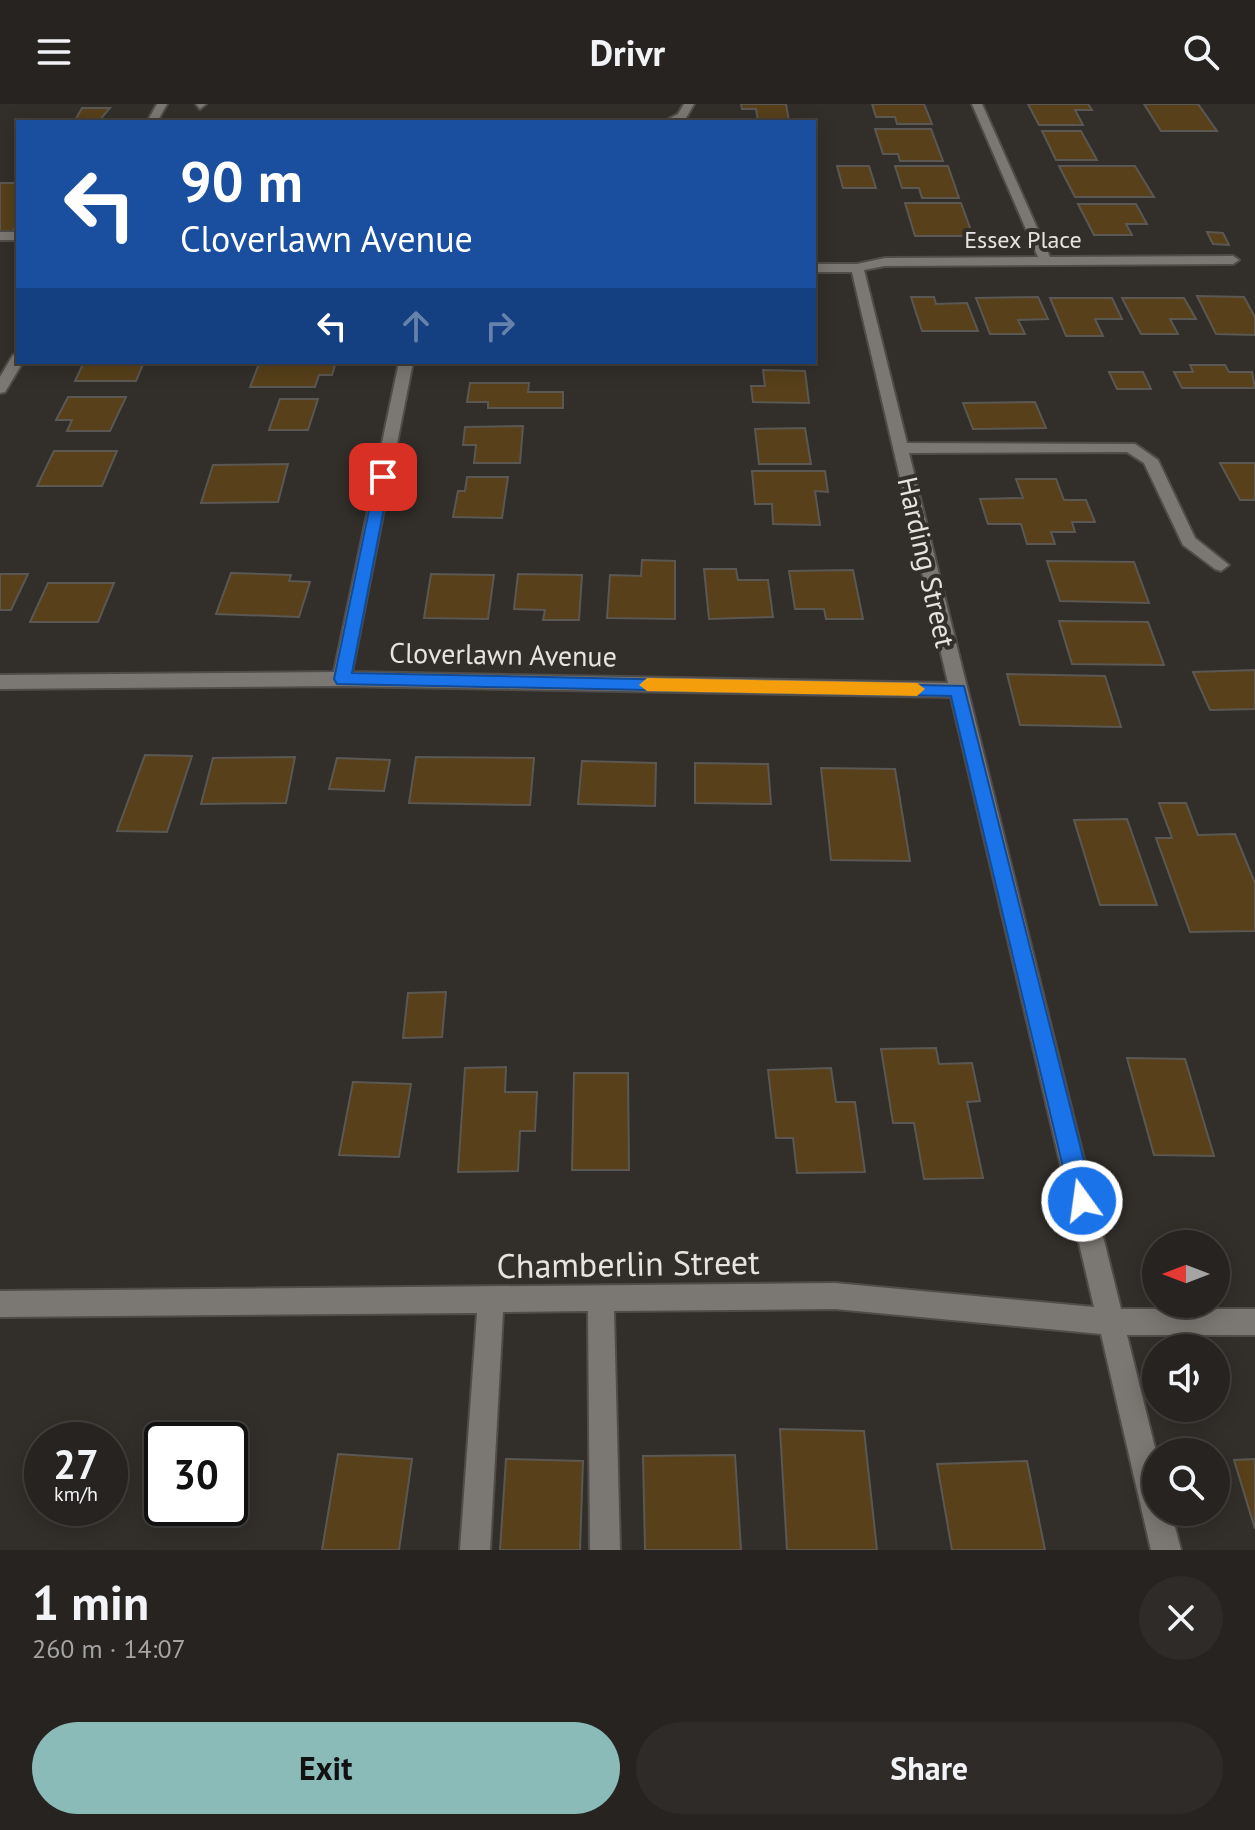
<!DOCTYPE html>
<meta charset="utf-8">
<style>
:root{--surface:#262320;--page:#2e2b29;--text:#f1f3f6;--muted:#a4a4a5;--line:#42403e;--accent:#8bbbb9}
body{margin:0;font-family:"PT Sans",sans-serif;background:var(--page);color:var(--text);height:100vh;display:flex;flex-direction:column;font-size:30px;white-space:nowrap}
*{box-sizing:border-box;margin:0}
p{font-size:26px;color:var(--muted)}
.icon{flex:none;width:44px;height:44px;fill:none;stroke:currentColor;stroke-width:2;stroke-linecap:round;stroke-linejoin:round}
.map{position:relative;height:1446px;overflow:hidden}
.panel{display:flex;flex-direction:column;background:var(--surface);flex:1}
.panel>*{flex:none}
.guide{position:absolute;left:16px;top:16px;width:800px;height:244px;border-radius:0px;box-shadow:0 4px 20px #0003,0 0 0 2px var(--line);background:#1a4fa0;color:#fff;overflow:hidden}
.needle{width:52px;rotate:270deg}
.controls{position:absolute;left:1142px;top:1126px;display:grid;gap:16px}
.controls a{display:grid;place-items:center;width:88px;height:88px;border-radius:50%;background:var(--surface);box-shadow:0 4px 20px #0003,0 0 0 2px var(--line);font-size:40px}
.speed{position:absolute;left:24px;top:1318px;display:flex;gap:16px;font-size:40px;font-weight:700;text-align:center}
.speed>*{display:grid;place-content:center;width:104px;height:104px;border-radius:50%;background:var(--surface);box-shadow:0 4px 20px #0003,0 0 0 2px var(--line);line-height:1}
.speed small{font-size:20px;font-weight:400}
.speed .limit{border:4px solid #111;border-radius:12px;background:#fff;color:#111}
.pin{position:absolute;display:grid;place-items:center;width:68px;height:68px;color:#fff;margin:-34px;border-radius:16px;box-shadow:0 4px 12px #0006}
.me{position:absolute;width:88px;margin:-44px;rotate:346deg;stroke-linejoin:round;filter:drop-shadow(0 0 6px #0008)}
.turn{display:flex;align-items:center;gap:28px;height:168px;padding:0 32px;font-size:36px}
.turn .icon{width:104px;height:104px;stroke-width:2.5}
.turn b{display:block;font-size:56px;line-height:68px}
.lanes{display:flex;align-items:center;height:76px;padding:0 32px;background:#0003;justify-content:center;gap:40px;direction:ltr}
.lanes .off{opacity:.35}
.round{display:grid;place-items:center;flex:none;width:84px;height:84px;border-radius:42px;background:var(--page)}
.head{display:flex;align-items:center;justify-content:space-between;height:136px;padding:0 32px}
h1{font-size:48px;font-weight:600;line-height:60px}
.cta{display:flex;gap:16px;margin-top:auto;padding:16px 32px}
.cta a{flex:1;height:92px;border-radius:48px;background:var(--accent);color:#111;font-size:32px;font-weight:600;line-height:92px;text-align:center}
.cta a+a{background:var(--page);color:var(--text)}
header{display:flex;justify-content:space-between;align-items:center;height:104px;padding:0 32px;background:var(--surface);font-size:36px;font-weight:600}
.map>svg:first-child{display:block}
.building{fill:#57401a;stroke:#5b5753;stroke-width:2}
.lines{fill:none;stroke-linecap:round;stroke-linejoin:round}
.minor-casing{stroke:#4f4c49;stroke-width:4}
.minor{fill:#7b7873;fill-rule:evenodd}
.route{fill:#1a73e8;stroke:#114b97;stroke-width:2}
.slow{fill:#f59e0b}
.labels{text-anchor:middle;dominant-baseline:central;stroke-width:8;stroke-linejoin:round;paint-order:stroke}
.far-street-label{font-size:24px;fill:#e6e4e1;stroke:#322f2b}
.street-label{font-size:28px;fill:#e6e4e1;stroke:#322f2b}
.near-street-label{font-size:34px;fill:#e6e4e1;stroke:#322f2b}
</style>
<header><svg class="icon" aria-label="menu" viewBox="0 0 24 24"><path d="M4 6h16M4 12h16M4 18h16"/></svg>Drivr<svg class="icon" aria-label="search" viewBox="0 0 24 24"><circle cx="10" cy="10" r="6"/><path d="M15 15l6 6"/></svg></header>
<div class="map">
<svg width="1255" height="1446" viewBox="0 0 1255 1446">
<rect width="100%" height="100%" fill="#322f2b"/>
<g class="building">
<polygon points="741,0 786,0 789,17 758,17 756,5 742,5"/>
<polygon points="872,0 924,0 932,20 897,20 895,13 876,13"/>
<polygon points="1028,0 1088,0 1092,6 1075,6 1083,21 1039,21"/>
<polygon points="1144,0 1198,0 1217,27 1161,27"/>
<polygon points="82,4 110,4 98,18 74,18"/>
<polygon points="875,25 931,25 943,57 900,57 898,50 883,50"/>
<polygon points="1042,27 1081,27 1097,56 1056,56"/>
<polygon points="837,62 869,62 876,84 843,84"/>
<polygon points="895,62 948,62 959,94 922,94 919,84 902,84"/>
<polygon points="1059,62 1135,62 1154,93 1075,93"/>
<polygon points="0,79 18,79 18,119 12,128 0,128"/>
<polygon points="905,99 961,99 973,132 915,132"/>
<polygon points="1078,100 1136,100 1147,120 1126,120 1132,131 1094,131"/>
<polygon points="1207,128 1223,129 1229,141 1213,140"/>
<polygon points="1197,192 1244,193 1255,213 1255,231 1216,230"/>
<polygon points="911,193 934,193 936,200 967,199 978,227 922,227"/>
<polygon points="1038,193 1048,215 1018,216 1025,230 990,230 976,194"/>
<polygon points="1050,194 1112,194 1122,215 1095,215 1103,232 1066,232"/>
<polygon points="1122,194 1184,194 1196,215 1170,215 1178,230 1141,230"/>
<polygon points="84,258 144,258 136,277 75,277"/>
<polygon points="276,258 336,258 332,271 319,271 315,283 250,283 259,260 276,261"/>
<polygon points="1190,261 1225,261 1229,268 1252,268 1255,284 1182,284 1174,268 1193,268"/>
<polygon points="763,266 805,267 809,299 753,298 751,282 765,282"/>
<polygon points="1109,268 1143,268 1151,285 1117,285"/>
<polygon points="470,279 529,279 528,288 563,288 563,304 488,304 488,298 467,298"/>
<polygon points="68,293 126,293 110,327 67,327 72,316 56,316"/>
<polygon points="280,295 318,295 308,326 269,326"/>
<polygon points="1035,298 1046,324 973,325 963,299"/>
<polygon points="523,322 520,359 474,359 476,341 463,341 465,323"/>
<polygon points="805,324 811,360 759,360 755,325"/>
<polygon points="54,347 117,347 102,382 37,382"/>
<polygon points="1220,359 1255,359 1255,396 1240,396"/>
<polygon points="288,360 278,398 201,399 213,361"/>
<polygon points="752,367 825,367 828,388 815,387 820,421 773,420 772,400 755,400"/>
<polygon points="467,373 508,373 502,414 453,413 458,387 465,387"/>
<polygon points="1016,375 1056,375 1064,396 1086,396 1095,418 1072,418 1075,428 1051,428 1055,440 1027,440 1021,420 988,420 980,395 1023,394"/>
<polygon points="642,456 675,457 675,515 607,514 610,471 641,472"/>
<polygon points="1047,457 1134,458 1149,499 1060,497"/>
<polygon points="704,465 736,465 738,476 768,476 773,513 709,515"/>
<polygon points="853,466 863,515 826,515 824,505 795,505 789,467"/>
<polygon points="231,469 291,471 289,477 310,478 299,513 216,510"/>
<polygon points="0,470 28,470 11,506 0,506"/>
<polygon points="431,470 494,471 488,515 424,514"/>
<polygon points="518,470 582,471 579,516 543,516 545,506 514,505"/>
<polygon points="48,479 114,479 98,518 30,518"/>
<polygon points="1059,517 1148,518 1164,561 1072,560"/>
<polygon points="1255,566 1255,605 1210,606 1193,568"/>
<polygon points="1007,570 1105,572 1121,623 1020,621"/>
<polygon points="145,651 192,652 167,728 117,727"/>
<polygon points="295,653 286,699 201,700 213,654"/>
<polygon points="416,653 534,654 530,701 409,699"/>
<polygon points="337,654 390,656 384,687 329,685"/>
<polygon points="582,657 656,659 655,702 578,700"/>
<polygon points="695,659 768,660 771,700 695,699"/>
<polygon points="821,664 895,665 910,757 831,756"/>
<polygon points="1159,699 1186,699 1198,731 1235,730 1255,779 1255,827 1190,828 1156,734 1172,734"/>
<polygon points="1127,715 1157,801 1100,801 1074,716"/>
<polygon points="446,888 442,933 403,934 408,889"/>
<polygon points="936,944 939,960 972,959 980,997 967,998 983,1074 924,1075 914,1019 893,1019 881,945"/>
<polygon points="1127,954 1185,955 1214,1052 1154,1051"/>
<polygon points="506,963 505,988 537,988 535,1027 520,1027 518,1067 458,1068 465,964"/>
<polygon points="831,964 836,998 855,998 865,1068 797,1069 793,1034 776,1034 768,966"/>
<polygon points="574,969 628,969 629,1066 572,1066"/>
<polygon points="353,978 411,980 399,1053 339,1051"/>
<polygon points="780,1325 864,1327 877,1446 787,1446"/>
<polygon points="338,1350 412,1355 399,1446 322,1446"/>
<polygon points="735,1351 741,1446 645,1446 643,1352"/>
<polygon points="506,1355 583,1357 580,1446 500,1446"/>
<polygon points="1255,1355 1255,1425 1234,1356"/>
<polygon points="1027,1357 1045,1446 952,1446 937,1360"/>
</g>
<g class="lines">
<g class="minor-casing">
<g id="minor">
<polygon points="157,0 167,0 157,18 147,18"/>
<polygon points="196,0 206,0 200,5"/>
<polygon points="684,0 694,0 686,14 663,18 678,10"/>
<polygon points="972,0 982,0 1050,153 1233,152 1239,156 1233,160 885,162 864,166 907,339 1135,340 1158,356 1195,434 1229,461 1221,467 1215,465 1183,441 1144,359 1127,348 909,349 1121,1205 1255,1205 1255,1231 1127,1231 1156,1348 1156,1408 1171,1408 1181,1446 1151,1446 1101,1230 835,1205 614,1207 620,1446 590,1446 588,1207 503,1208 490,1446 460,1446 477,1209 0,1213 0,1187 835,1179 1094,1203 951,593 342,582 0,585 0,571 334,568 399,258 413,258 352,568 948,579 852,168 814,168 814,160 857,160 885,154 1038,153"/>
<rect x="0" y="128" width="18" height="8"/>
<polygon points="18,250 18,258 23,258 5,288 0,289 0,273 13,251"/>
</g>
</g>
<use href="#minor" class="minor"/>
</g>
<polygon class="route" points="383,369 390,373 352,569 964,582 1094,1097 1090,1105 1082,1109 1074,1105 1071,1097 951,592 337,580 334,575 376,373"/>
<polygon class="slow" points="647,574 917,579 925,585 917,592 647,587 639,581"/>
<g class="labels">
<g class="far-street-label">
<text x="1023" y="135">Essex Place</text>
</g>
<g class="street-label">
<text transform="translate(927 458) rotate(77)">Harding Street</text>
<text transform="translate(503 550) rotate(1)">Cloverlawn Avenue</text>
</g>
<g class="near-street-label">
<text transform="translate(628 1159) rotate(-1)">Chamberlin Street</text>
</g>
</g>
</svg>
<div class="controls">
<a><svg class="needle" viewBox="-14 -14 28 28"><path d="M0-13l5 13h-10z" fill="#e53935"/><path d="M0 13l5-13h-10z" fill="#a4a4a5"/></svg></a>
<a><svg class="icon" aria-label="sound" viewBox="0 0 24 24"><path d="M4 9h4l5-4v14l-5-4H4zM17 9q2 3 0 6"/></svg></a>
<a><svg class="icon" aria-label="search" viewBox="0 0 24 24"><circle cx="10" cy="10" r="6"/><path d="M15 15l6 6"/></svg></a>
</div>
<div class="speed"><div>27<small>km/h</small></div><div class="limit">30</div></div>
<div class="pin" style="left:383px;top:373px;background:#d93025"><svg class="icon" aria-label="arrive" viewBox="0 0 24 24"><path d="M6 21V4h12l-3 4 3 4H6"/></svg></div>
<svg class="me" style="left:1082px;top:1097px" viewBox="-20 -20 40 40"><circle r="17" fill="#1a73e8" stroke="#fff" stroke-width="3"/><path d="M0-11L8 9 0 5-8 9z" fill="#fff"/></svg>
<div class="guide">
<div class="turn"><svg class="icon" aria-label="left" viewBox="0 0 24 24"><path d="M17 20v-9H6M10 6l-5 5 5 5"/></svg><div><b>90 m</b>Cloverlawn Avenue</div></div>
<div class="lanes"><svg class="icon" aria-label="left" viewBox="0 0 24 24"><path d="M17 20v-9H6M10 6l-5 5 5 5"/></svg><svg class="icon off" aria-label="ahead" viewBox="0 0 24 24"><path d="M12 20V5M6 11l6-6 6 6"/></svg><svg class="icon off" aria-label="right" viewBox="0 0 24 24"><path d="M7 20v-9h11M14 6l5 5-5 5"/></svg></div>
</div>
</div>
<section class="panel">
<div class="head"><div><h1>1 min</h1><p>260 m · 14:07</p></div><a class="round"><svg class="icon" aria-label="close" viewBox="0 0 24 24"><path d="M6 6l12 12M18 6L6 18"/></svg></a></div>
<div class="cta"><a>Exit</a><a>Share</a></div>
</section>
